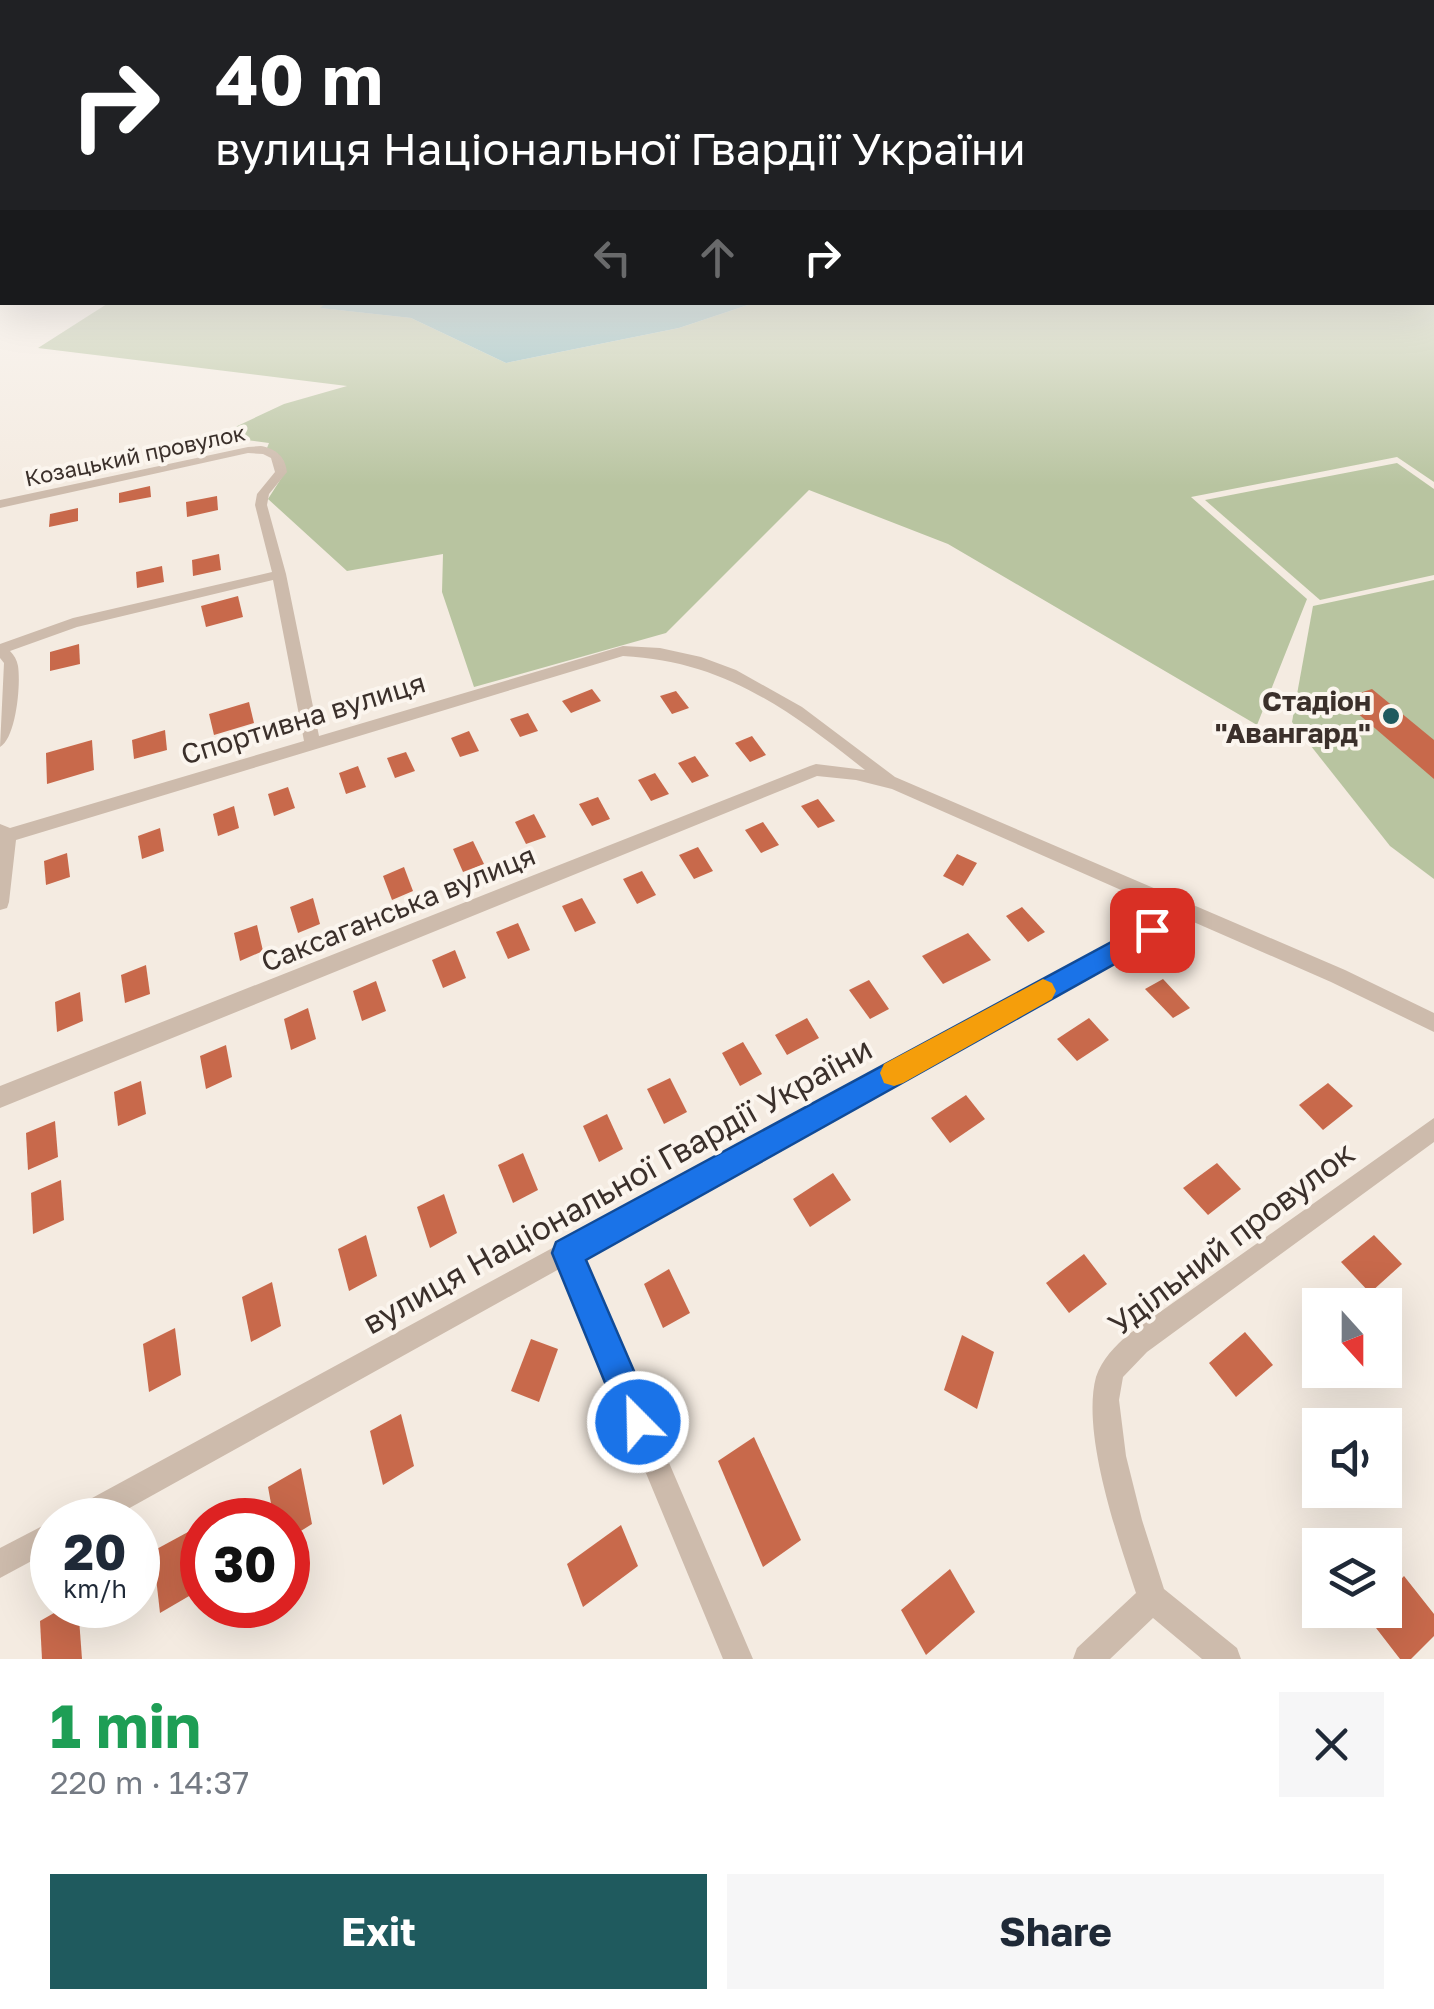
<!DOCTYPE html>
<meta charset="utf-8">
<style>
:root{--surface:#fff;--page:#f6f6f7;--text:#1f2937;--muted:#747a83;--accent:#1f5a5e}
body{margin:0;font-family:"Golos Text",sans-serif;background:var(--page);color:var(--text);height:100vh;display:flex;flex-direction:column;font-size:38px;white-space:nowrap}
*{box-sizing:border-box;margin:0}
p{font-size:32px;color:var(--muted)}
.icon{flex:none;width:55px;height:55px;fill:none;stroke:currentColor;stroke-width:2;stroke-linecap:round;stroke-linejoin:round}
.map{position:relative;height:1659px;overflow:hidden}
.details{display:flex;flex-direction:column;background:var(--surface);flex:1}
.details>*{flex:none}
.hud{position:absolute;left:0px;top:0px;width:1435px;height:305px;box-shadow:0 10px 40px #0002;background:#202124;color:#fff;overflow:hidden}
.needle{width:65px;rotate:159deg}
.tools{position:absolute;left:1302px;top:1288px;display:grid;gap:20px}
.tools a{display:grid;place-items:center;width:100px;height:100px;border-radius:0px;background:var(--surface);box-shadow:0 10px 40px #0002;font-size:50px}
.speed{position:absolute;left:30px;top:1498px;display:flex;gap:20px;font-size:50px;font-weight:700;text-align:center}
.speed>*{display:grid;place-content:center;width:130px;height:130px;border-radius:50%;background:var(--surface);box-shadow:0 10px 40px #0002;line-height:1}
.speed small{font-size:25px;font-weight:400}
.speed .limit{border:15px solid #d22;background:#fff;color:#111}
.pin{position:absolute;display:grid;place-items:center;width:85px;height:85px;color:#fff;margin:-42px;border-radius:20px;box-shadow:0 5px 15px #0006}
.me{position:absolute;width:110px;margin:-55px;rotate:337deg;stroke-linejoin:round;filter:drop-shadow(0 0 8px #0008)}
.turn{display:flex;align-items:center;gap:35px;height:210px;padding:0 50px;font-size:45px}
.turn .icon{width:130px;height:130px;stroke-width:2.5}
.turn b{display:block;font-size:70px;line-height:85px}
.lanes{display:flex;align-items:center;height:95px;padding:0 50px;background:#0003;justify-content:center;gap:50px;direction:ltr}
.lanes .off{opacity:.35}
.round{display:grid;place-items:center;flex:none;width:105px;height:105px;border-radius:0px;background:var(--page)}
.head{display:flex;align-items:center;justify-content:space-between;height:170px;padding:0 50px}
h1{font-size:60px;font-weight:700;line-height:75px;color:#1e9e55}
.primary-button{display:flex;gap:20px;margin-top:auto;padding:20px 50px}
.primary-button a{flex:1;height:115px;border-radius:0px;background:var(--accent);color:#fff;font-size:40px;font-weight:700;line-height:115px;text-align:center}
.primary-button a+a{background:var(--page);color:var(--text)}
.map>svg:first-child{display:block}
.green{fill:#b8c4a0}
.water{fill:#7fb0b2}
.building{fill:#c8694b}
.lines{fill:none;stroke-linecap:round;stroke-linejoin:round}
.street{fill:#cdbbac;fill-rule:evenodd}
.route{fill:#1a73e8;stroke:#114b97;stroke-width:2.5}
.slow{fill:#f59e0b}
.poi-dot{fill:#1f5a5e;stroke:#fbf5ee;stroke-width:4}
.labels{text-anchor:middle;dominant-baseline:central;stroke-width:8;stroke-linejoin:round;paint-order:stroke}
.far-street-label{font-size:22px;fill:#3b302b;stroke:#fbf5ee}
.poi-label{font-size:28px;font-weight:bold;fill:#3b302b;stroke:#fbf5ee;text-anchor:end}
.street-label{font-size:28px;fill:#3b302b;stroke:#fbf5ee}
.near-street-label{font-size:32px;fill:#3b302b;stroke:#fbf5ee}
</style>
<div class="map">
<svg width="1434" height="1659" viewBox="0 0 1434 1659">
<rect width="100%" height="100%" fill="#f4ebe1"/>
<g class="green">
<polygon points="1434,254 1434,482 1397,457 1191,497 1307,599 1257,725 948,544 809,490 666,633 474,687 442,592 443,554 347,571 268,499 284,474 283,460 267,448 269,443 216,436 284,404 347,386 38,348 110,302 326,303 321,308 411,318 506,363 679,328 754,303 1432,302"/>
<polygon points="1397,463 1434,489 1434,575 1320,600 1205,500"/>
<polygon points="1434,580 1434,879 1390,846 1292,722 1313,606"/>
</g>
<polygon class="water" points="326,303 326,302 754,303 679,328 506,363 411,318 320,308"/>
<g class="building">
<polygon points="150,486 151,497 119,503 119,493"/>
<polygon points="217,496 218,510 187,517 186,502"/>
<polygon points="78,508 78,521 49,527 50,514"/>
<polygon points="219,554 221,570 193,576 192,560"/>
<polygon points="162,566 164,582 137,588 136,572"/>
<polygon points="238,596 243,617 206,627 201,606"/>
<polygon points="79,644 80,664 50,671 50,652"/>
<polygon points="592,689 601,701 571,713 562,701"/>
<polygon points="1372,689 1434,740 1434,779 1341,699"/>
<polygon points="676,691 689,708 672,714 660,696"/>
<polygon points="249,702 254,723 214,735 209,714"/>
<polygon points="528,713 538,731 520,737 510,719"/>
<polygon points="165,730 167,750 134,759 132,740"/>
<polygon points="469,731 479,751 460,757 451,738"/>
<polygon points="752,736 766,755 750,762 735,743"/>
<polygon points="92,740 94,770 47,784 46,753"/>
<polygon points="406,752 415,771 395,778 387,758"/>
<polygon points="695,756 709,776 692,783 678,763"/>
<polygon points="358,766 366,787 346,794 339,773"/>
<polygon points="655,773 669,794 651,801 638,780"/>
<polygon points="288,787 295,808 274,816 268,794"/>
<polygon points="598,797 610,819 592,826 579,804"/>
<polygon points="818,799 835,821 818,828 801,806"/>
<polygon points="234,806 239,828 218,836 213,814"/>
<polygon points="534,814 546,837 526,844 515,822"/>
<polygon points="763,822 779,845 761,853 745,830"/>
<polygon points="160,828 164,851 142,859 138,836"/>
<polygon points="473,841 484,864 463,872 453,849"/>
<polygon points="698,847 713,871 694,879 679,855"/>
<polygon points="67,853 70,877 46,885 44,861"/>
<polygon points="957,854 977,863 963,886 943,876"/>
<polygon points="404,867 413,891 392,900 383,876"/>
<polygon points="642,871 656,895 637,904 623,879"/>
<polygon points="313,898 320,924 298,933 290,907"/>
<polygon points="582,898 596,923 575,932 562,906"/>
<polygon points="1022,907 1045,932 1028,942 1006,916"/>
<polygon points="518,923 530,950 508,959 496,932"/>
<polygon points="257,925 263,951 240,961 234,933"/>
<polygon points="968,933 991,960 943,984 922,956"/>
<polygon points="455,950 466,978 443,988 432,960"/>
<polygon points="146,965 150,994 125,1003 121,975"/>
<polygon points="1163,979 1190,1008 1173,1018 1145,989"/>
<polygon points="869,980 889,1009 870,1019 849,990"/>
<polygon points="376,981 386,1011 362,1021 353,991"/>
<polygon points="80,992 83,1021 57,1032 55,1002"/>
<polygon points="308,1008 316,1039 291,1050 284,1019"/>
<polygon points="807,1018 819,1038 787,1055 775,1035"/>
<polygon points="1089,1018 1109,1040 1077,1061 1057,1039"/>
<polygon points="743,1042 762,1074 740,1086 722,1053"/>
<polygon points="226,1045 232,1077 206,1089 200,1056"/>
<polygon points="670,1078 687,1112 664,1124 647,1089"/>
<polygon points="141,1081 146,1114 118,1126 114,1092"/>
<polygon points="1328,1083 1353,1106 1323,1130 1299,1105"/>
<polygon points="966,1095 985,1119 950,1143 931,1118"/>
<polygon points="607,1114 623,1149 599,1162 583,1126"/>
<polygon points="55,1121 58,1157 28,1170 26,1133"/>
<polygon points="523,1153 538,1190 513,1203 498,1165"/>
<polygon points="1217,1163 1241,1189 1208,1215 1183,1188"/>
<polygon points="833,1173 851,1200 810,1227 793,1199"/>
<polygon points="61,1180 64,1220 33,1234 31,1193"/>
<polygon points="444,1194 457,1233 430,1248 417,1207"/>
<polygon points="366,1235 377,1276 349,1291 338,1249"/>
<polygon points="1374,1235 1402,1264 1370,1293 1341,1262"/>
<polygon points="1084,1254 1107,1284 1069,1313 1046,1283"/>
<polygon points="669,1269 690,1313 663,1328 644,1284"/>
<polygon points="272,1282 281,1326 251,1342 242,1297"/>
<polygon points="175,1328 181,1375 149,1392 143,1344"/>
<polygon points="1245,1332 1273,1365 1236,1397 1209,1363"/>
<polygon points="962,1335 994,1352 977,1409 944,1390"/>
<polygon points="531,1339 558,1349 539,1402 511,1391"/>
<polygon points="401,1414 414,1466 383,1485 370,1431"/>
<polygon points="754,1437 801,1540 763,1567 718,1461"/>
<polygon points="301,1468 312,1524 288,1539 288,1520 274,1520 268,1487"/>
<polygon points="621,1525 638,1566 583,1607 567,1564"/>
<polygon points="188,1532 196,1592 160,1613 153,1551"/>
<polygon points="950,1569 975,1612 926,1655 901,1610"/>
<polygon points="1404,1576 1434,1614 1434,1636 1411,1659 1400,1659 1366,1615 1371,1610 1385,1610 1385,1596"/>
<polygon points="68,1605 78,1605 82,1659 42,1659 40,1621"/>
</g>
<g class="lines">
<g class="street">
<path d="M261 446C276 449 285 456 287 472L269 494 267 505 286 574 319 736 623 646 660 648 701 657 736 670 802 707 895 777 1345 970 1434 1013V1032L1331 982 1189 920 581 1257 753 1659H723L561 1268 108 1520H66L70 1510 1171 912 892 789 856 780 817 776 0 1108V1086L810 766 816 764 865 770C789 710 724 661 623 656L16 840 9 902 7 908 0 910V824L10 828 304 741 273 580 77 627 10 651C14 655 17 660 18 666 21 685 16 738 0 747L4 663 0 658V644L73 618 272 572 255 505 257 494 275 472 271 458 263 454 248 453 0 508V500L248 447Z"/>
<path d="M1434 1118V1142L1147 1352 1123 1377 1119 1400 1126 1456 1142 1520 1164 1589 1237 1648 1241 1659H1202L1153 1618 1110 1659H1073L1077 1648 1136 1593C1118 1538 1081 1433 1096 1377 1102 1359 1115 1346 1129 1334Z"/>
<polygon points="52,1521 52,1550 0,1578 0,1548"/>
</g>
</g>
<linearGradient id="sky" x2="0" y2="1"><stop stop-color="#7eb2d2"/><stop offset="0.52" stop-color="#faf6f2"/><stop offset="1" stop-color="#faf6f2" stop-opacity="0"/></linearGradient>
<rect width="1434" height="486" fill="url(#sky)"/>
<polygon class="route" points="1152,920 1161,923 1165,930 1161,938 586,1260 656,1422 651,1434 638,1439 626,1434 552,1253 556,1242"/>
<polygon class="slow" points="1043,979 1052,983 1056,991 1052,999 903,1083 894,1086 884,1083 880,1073 884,1064"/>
<circle class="poi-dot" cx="1391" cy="716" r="10"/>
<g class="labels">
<g class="far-street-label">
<text transform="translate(135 455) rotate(-12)">Козацький провулок</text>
</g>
<g class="poi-label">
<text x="1371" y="700">Стадіон<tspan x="1371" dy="32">"Авангард"</tspan></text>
</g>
<g class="street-label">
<text transform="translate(303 718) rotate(-17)">Спортивна вулиця</text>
<text transform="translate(398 908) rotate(-22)">Саксаганська вулиця</text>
</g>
<g class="near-street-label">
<text transform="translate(617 1185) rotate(-29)">вулиця Національної Гвардії України</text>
<text transform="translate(1231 1238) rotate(-37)">Удільний провулок</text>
</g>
</g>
</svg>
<div class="tools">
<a><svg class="needle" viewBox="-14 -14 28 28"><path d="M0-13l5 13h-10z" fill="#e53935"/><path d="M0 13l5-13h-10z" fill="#747a83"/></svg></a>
<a><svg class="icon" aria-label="sound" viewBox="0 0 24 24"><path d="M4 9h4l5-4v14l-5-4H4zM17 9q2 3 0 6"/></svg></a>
<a><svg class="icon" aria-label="layers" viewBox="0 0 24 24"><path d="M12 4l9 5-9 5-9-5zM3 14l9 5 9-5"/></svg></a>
</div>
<div class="speed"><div>20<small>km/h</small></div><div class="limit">30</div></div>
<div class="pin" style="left:1152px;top:930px;background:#d93025"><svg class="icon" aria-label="arrive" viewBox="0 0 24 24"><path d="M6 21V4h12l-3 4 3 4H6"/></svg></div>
<svg class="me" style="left:638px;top:1422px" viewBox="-20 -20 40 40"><circle r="17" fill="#1a73e8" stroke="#fff" stroke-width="3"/><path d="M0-11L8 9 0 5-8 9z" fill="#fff"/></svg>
<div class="hud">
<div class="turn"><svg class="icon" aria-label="right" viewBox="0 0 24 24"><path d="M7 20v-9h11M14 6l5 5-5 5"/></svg><div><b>40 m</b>вулиця Національної Гвардії України</div></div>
<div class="lanes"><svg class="icon off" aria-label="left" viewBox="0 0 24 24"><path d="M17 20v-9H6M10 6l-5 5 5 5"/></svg><svg class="icon off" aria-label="ahead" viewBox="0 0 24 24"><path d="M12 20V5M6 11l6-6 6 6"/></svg><svg class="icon" aria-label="right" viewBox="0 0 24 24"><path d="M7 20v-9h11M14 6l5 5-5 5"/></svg></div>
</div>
</div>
<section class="details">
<div class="head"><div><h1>1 min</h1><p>220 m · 14:37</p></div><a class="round"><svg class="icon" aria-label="close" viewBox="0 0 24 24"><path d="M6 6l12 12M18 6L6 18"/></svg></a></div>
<div class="primary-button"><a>Exit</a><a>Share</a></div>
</section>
